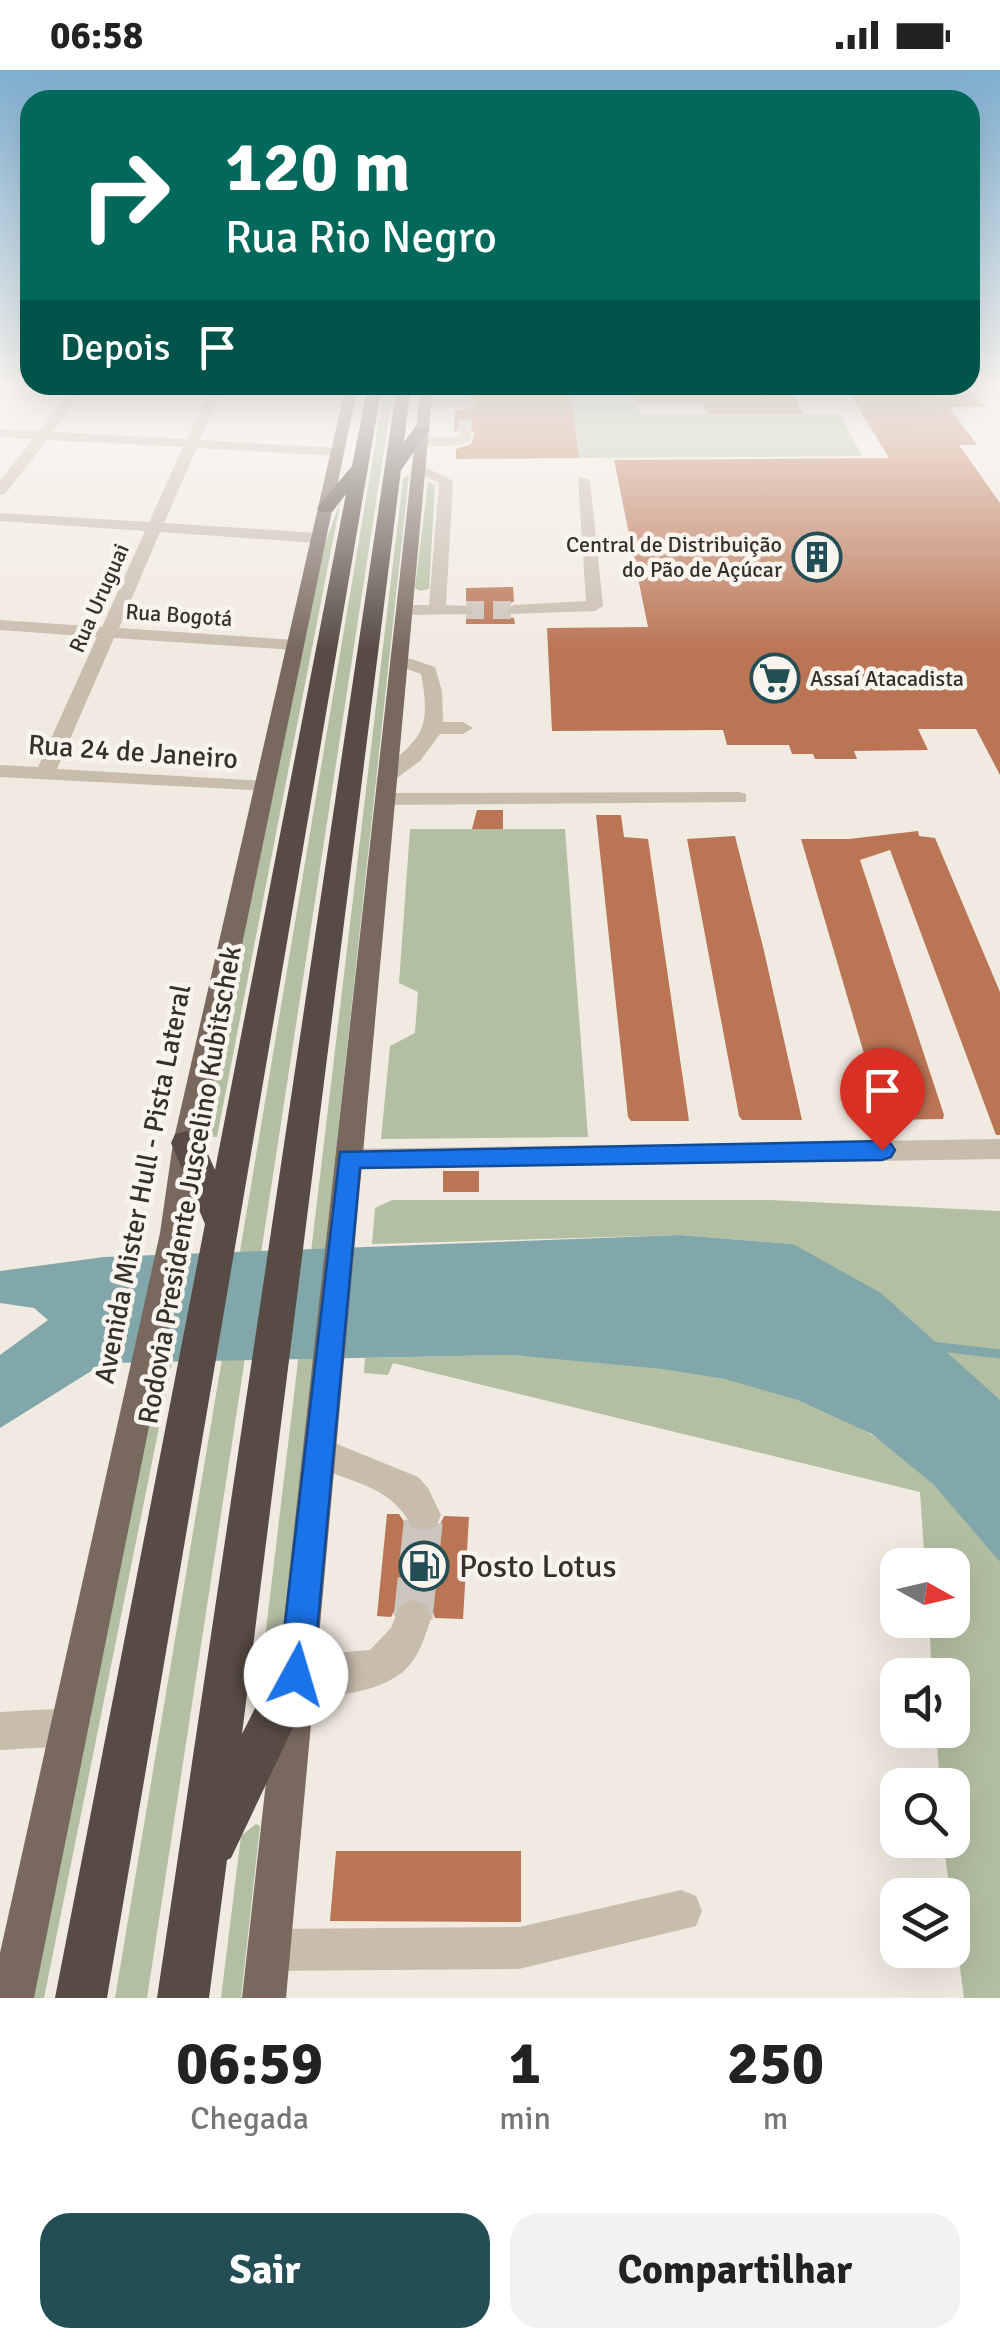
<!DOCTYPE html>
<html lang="pt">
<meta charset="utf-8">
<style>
:root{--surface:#fff;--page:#f2f2f2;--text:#222;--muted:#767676;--accent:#244e55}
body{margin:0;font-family:Signika,sans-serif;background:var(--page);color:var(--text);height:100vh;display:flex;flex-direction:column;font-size:38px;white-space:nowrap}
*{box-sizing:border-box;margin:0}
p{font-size:32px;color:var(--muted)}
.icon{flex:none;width:55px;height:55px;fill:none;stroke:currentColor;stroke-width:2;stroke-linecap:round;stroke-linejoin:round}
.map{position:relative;height:1928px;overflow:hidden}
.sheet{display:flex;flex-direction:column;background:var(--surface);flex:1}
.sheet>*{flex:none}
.guide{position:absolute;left:20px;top:20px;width:960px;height:305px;border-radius:30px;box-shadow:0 10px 40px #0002;background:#00695c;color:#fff;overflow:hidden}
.needle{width:65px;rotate:98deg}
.controls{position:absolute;left:880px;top:1478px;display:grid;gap:20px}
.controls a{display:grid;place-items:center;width:90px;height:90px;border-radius:20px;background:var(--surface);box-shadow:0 10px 40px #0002;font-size:50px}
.pin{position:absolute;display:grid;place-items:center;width:85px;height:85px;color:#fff;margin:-102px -42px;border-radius:50% 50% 50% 0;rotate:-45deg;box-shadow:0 0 10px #0007}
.pin .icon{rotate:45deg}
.me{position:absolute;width:110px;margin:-55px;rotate:6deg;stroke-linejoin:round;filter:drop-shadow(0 0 8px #0008)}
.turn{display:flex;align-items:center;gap:35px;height:210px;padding:0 40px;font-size:45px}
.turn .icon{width:130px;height:130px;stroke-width:2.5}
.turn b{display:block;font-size:70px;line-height:85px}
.then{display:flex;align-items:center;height:95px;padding:0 40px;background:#0003;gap:20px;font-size:38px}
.eta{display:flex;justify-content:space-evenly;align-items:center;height:170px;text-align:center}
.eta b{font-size:60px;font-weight:700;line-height:70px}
.primary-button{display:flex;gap:20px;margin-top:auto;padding:20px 40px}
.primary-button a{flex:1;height:115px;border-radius:30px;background:var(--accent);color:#fff;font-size:40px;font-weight:700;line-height:115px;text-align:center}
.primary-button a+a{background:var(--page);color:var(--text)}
.status{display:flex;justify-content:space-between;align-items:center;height:70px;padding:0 50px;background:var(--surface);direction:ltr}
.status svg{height:28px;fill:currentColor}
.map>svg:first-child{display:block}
.green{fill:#b3bfa2}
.water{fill:#82a7ab}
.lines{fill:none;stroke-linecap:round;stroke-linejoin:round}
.stream{stroke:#82a7ab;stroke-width:9}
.building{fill:#ba7555}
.minor-tunnel-far2{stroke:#ccc5bd;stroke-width:14;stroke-dasharray:14 8;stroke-linecap:butt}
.minor-tunnel-far1{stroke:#ccc5bd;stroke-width:18;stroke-dasharray:18 9;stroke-linecap:butt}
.minor-tunnel{stroke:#ccc5bd;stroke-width:39;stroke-dasharray:39 19;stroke-linecap:butt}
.minor{fill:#c8bcad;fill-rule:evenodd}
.major{fill:#78685e;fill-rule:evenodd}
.highway{fill:#574b43;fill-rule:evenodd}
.route{fill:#1a73e8;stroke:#114b97;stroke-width:2.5}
.labels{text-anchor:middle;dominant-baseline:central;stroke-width:9;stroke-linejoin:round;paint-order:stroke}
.far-poi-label{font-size:22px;fill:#37302b;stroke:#f9f4ed;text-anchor:end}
.far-street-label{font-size:22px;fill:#37302b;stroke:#f9f4ed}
.street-label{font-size:28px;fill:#37302b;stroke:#f9f4ed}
.near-poi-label{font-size:32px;fill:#37302b;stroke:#f9f4ed;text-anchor:start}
</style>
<div class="status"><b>06:58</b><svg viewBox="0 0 49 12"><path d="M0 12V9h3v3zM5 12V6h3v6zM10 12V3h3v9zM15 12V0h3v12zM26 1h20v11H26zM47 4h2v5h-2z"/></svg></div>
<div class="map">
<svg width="1000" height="1928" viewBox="0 0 1000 1928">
<rect width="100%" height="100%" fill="#f1eae1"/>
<g class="green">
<polygon points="385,315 394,315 147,1928 115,1928"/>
<polygon points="570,315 633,315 640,344 840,344 862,386 579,388"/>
<polygon points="411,387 282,1580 278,1588 269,1589 263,1585 403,409 409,404"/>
<polygon points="428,411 435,416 429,519 420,521 415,518"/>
<polygon points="341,429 217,1067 202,1066 324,477"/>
<polygon points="410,759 565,759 588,1067 381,1069 390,976 415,963 418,922 399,913"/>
<polygon points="392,1130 770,1130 1000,1141 1000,1330 793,1174 679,1165 372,1174 375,1138"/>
<polygon points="186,1167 193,1189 44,1928 33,1928"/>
<path d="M512 1285C631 1292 764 1300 869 1363 922 1394 963 1445 1000 1492V1928H964L943 1770H952V1715H940L936 1660H952V1605H932L929 1550H952V1495H925L920 1422 393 1293 388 1305 364 1303 365 1288Z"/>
<polygon points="256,1754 260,1756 241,1928 221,1928 241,1766"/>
</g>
<polygon class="water" points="679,1165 793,1174 881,1223 1000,1330 1000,1492 933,1414 872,1364 798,1330 725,1309 663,1299 512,1285 104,1293 0,1358 0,1285 48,1250 34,1238 0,1233 0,1201 104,1187"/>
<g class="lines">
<polyline class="stream" points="931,1276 1000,1284"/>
</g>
<g class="building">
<polygon points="456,315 570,315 579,388 456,389 456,379 471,374 475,363 463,355 454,363 455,340 468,339 476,333 468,325 456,324"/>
<polygon points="633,315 790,315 803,344 710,344 701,334 637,333"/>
<polygon points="963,315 986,337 949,337 977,375 959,375 1000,433 1000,705 976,659 918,659 928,680 854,681 857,689 815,689 813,684 792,684 789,675 727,675 723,660 552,661 547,558 648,557 614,390 889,388 845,316"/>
<polygon points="513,517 514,531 502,539 505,546 514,548 515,554 466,554 466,548 476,544 475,533 466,532 466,518"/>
<polygon points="477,740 503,740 503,759 472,759"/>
<polygon points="596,745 621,745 624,767 648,769 689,1051 631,1051 628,1047"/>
<polygon points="918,761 919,766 935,768 1000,922 1000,1065 996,1065 890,780 860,790 944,1045 943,1049 885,1050 882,1045 801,769 849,769"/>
<polygon points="735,766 764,881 802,1050 742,1050 739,1046 687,769"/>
<rect x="443" y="1101" width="36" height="21"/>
<polygon points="387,1444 399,1444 409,1459 423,1465 437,1461 444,1446 469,1447 463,1549 435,1548 430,1534 414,1526 399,1532 391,1547 377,1546"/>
<polygon points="336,1781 521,1781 521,1852 330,1851"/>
</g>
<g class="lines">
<polyline class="minor-tunnel-far2" points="464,363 465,346"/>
<polyline class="minor-tunnel-far1" points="466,540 514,540"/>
<polyline class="minor-tunnel" points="413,1548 424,1445"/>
<g class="minor">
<polygon points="76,315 88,315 53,362 187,369 212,315 224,315 200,370 337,378 344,382 337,386 197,378 164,453 319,463 327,468 319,473 160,462 119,558 295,570 304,575 295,580 114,568 57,699 263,711 273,717 270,721 0,707 0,695 38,697 97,567 0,560 0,550 102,557 145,461 0,451 0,443 149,452 183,377 47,370 5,424 0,425 0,411 33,369 0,367 0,359 39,361"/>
<polygon points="425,328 466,328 472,332 466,336 421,335 419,332"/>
<path d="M464 359 471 363 470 371C458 378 426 378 414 371L421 367H457Z"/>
<polygon points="419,394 453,411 446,535 472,536 472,544 404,545 396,540 404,535 429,535 439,413 414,401 412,398"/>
<polygon points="578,407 590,410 603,536 595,541 508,544 506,540 514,535 586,531"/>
<path d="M399 585 435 597 442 621 443 652H463L473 658 463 664H440L420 691 386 716 376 710C414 666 434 671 421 604L393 594 390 590Z"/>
<polygon points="739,722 746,724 746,732 385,735 375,729 385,723"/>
<polygon points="1000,1069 1000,1089 349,1099 339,1096 335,1089 339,1082 349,1079"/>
<path d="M320 1367 418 1407 428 1418 441 1445 436 1457 424 1461 412 1457C391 1414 347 1412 308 1393L303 1382 308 1371Z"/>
<path d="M413 1530 426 1535 431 1548C425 1566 420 1585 406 1599 379 1625 316 1632 283 1618L277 1605 283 1592 296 1586 370 1580 391 1558 400 1535Z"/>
<polygon points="71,1638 85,1643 90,1657 85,1671 71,1676 0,1680 0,1642"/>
<polygon points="681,1820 696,1826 702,1841 696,1856 519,1899 269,1901 254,1895 248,1880 254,1865 269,1859 519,1857"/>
</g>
<g class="major">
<polygon points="346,315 358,315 201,1073 188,1163 34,1928 0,1928 0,1883 160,1163 173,1073"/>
<polygon points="421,315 433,315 286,1928 242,1928"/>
</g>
<g class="highway">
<polygon points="368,315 382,315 107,1928 55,1928 205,1154 171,1073 175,1064 187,1061 199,1064 215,1100 346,424 332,442 320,442 317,438 352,396"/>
<polygon points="397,315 411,315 404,372 416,356 430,359 401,400 242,1664 280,1589 296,1583 312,1589 318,1605 231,1788 227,1790 209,1928 157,1928"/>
</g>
</g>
<linearGradient id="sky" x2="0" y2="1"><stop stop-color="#7fafd0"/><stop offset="0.54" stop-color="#f9f6f2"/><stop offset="1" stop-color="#f9f6f2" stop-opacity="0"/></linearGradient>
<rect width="1000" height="582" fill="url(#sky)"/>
<polygon class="route" points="882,1071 891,1074 895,1080 891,1087 882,1090 360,1098 313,1605 308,1617 296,1622 284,1617 279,1605 340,1082"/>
<defs>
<g id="building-ring" transform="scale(2.5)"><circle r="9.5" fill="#f9f4ed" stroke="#244e55" stroke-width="1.5"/><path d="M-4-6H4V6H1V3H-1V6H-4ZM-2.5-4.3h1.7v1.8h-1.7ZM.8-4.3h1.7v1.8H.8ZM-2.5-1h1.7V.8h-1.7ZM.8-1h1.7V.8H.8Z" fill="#244e55"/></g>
<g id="supermarket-ring" transform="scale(2.5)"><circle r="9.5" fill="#f9f4ed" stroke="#244e55" stroke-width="1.5"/><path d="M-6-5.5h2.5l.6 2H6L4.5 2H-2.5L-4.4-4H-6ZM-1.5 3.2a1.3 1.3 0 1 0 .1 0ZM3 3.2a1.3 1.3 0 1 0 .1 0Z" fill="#244e55"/></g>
<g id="fuel-ring" transform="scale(2.5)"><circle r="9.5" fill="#f9f4ed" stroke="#244e55" stroke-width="1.5"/><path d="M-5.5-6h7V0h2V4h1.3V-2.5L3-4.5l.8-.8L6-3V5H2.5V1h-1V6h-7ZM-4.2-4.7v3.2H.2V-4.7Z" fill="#244e55"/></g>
</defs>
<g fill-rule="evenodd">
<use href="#building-ring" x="817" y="487"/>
<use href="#supermarket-ring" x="775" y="608"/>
<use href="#fuel-ring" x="424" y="1496"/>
</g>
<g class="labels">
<g class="far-poi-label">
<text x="782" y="474">Central de Distribuição<tspan x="782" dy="25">do Pão de Açúcar</tspan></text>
<text x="810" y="608" text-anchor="start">Assaí Atacadista</text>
</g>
<g class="far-street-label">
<text transform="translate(99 528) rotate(-66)">Rua Uruguai</text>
<text transform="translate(179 545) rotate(4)">Rua Bogotá</text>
</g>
<g class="street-label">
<text transform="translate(133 682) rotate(4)">Rua 24 de Janeiro</text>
<text transform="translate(143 1114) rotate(-79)">Avenida Mister Hull - Pista Lateral</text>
<text transform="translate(190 1115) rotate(-80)">Rodovia Presidente Juscelino Kubitschek</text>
</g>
<g class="near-poi-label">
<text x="459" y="1496">Posto Lotus</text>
</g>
</g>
</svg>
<div class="controls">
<a><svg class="needle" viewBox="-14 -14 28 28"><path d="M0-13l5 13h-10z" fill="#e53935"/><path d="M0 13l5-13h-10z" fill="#767676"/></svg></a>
<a><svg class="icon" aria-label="sound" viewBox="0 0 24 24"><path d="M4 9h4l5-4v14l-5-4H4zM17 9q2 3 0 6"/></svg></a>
<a><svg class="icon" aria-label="search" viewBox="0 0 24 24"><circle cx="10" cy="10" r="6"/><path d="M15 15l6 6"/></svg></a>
<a><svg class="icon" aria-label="layers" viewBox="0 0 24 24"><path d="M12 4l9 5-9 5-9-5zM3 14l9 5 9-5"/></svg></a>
</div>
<div class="pin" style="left:882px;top:1080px;background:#d93025"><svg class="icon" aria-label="arrive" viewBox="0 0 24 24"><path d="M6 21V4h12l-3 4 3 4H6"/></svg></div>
<svg class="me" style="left:296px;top:1605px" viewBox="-20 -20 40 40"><circle r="19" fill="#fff"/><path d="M0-13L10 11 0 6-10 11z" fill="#1a73e8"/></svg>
<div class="guide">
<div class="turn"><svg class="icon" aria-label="right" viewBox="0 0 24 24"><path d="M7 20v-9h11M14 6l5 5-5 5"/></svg><div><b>120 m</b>Rua Rio Negro</div></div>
<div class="then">Depois<svg class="icon" aria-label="arrive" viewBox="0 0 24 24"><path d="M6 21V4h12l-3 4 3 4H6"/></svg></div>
</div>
</div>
<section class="sheet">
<div class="eta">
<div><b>06:59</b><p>Chegada</p></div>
<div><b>1</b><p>min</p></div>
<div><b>250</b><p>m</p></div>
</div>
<div class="primary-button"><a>Sair</a><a>Compartilhar</a></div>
</section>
